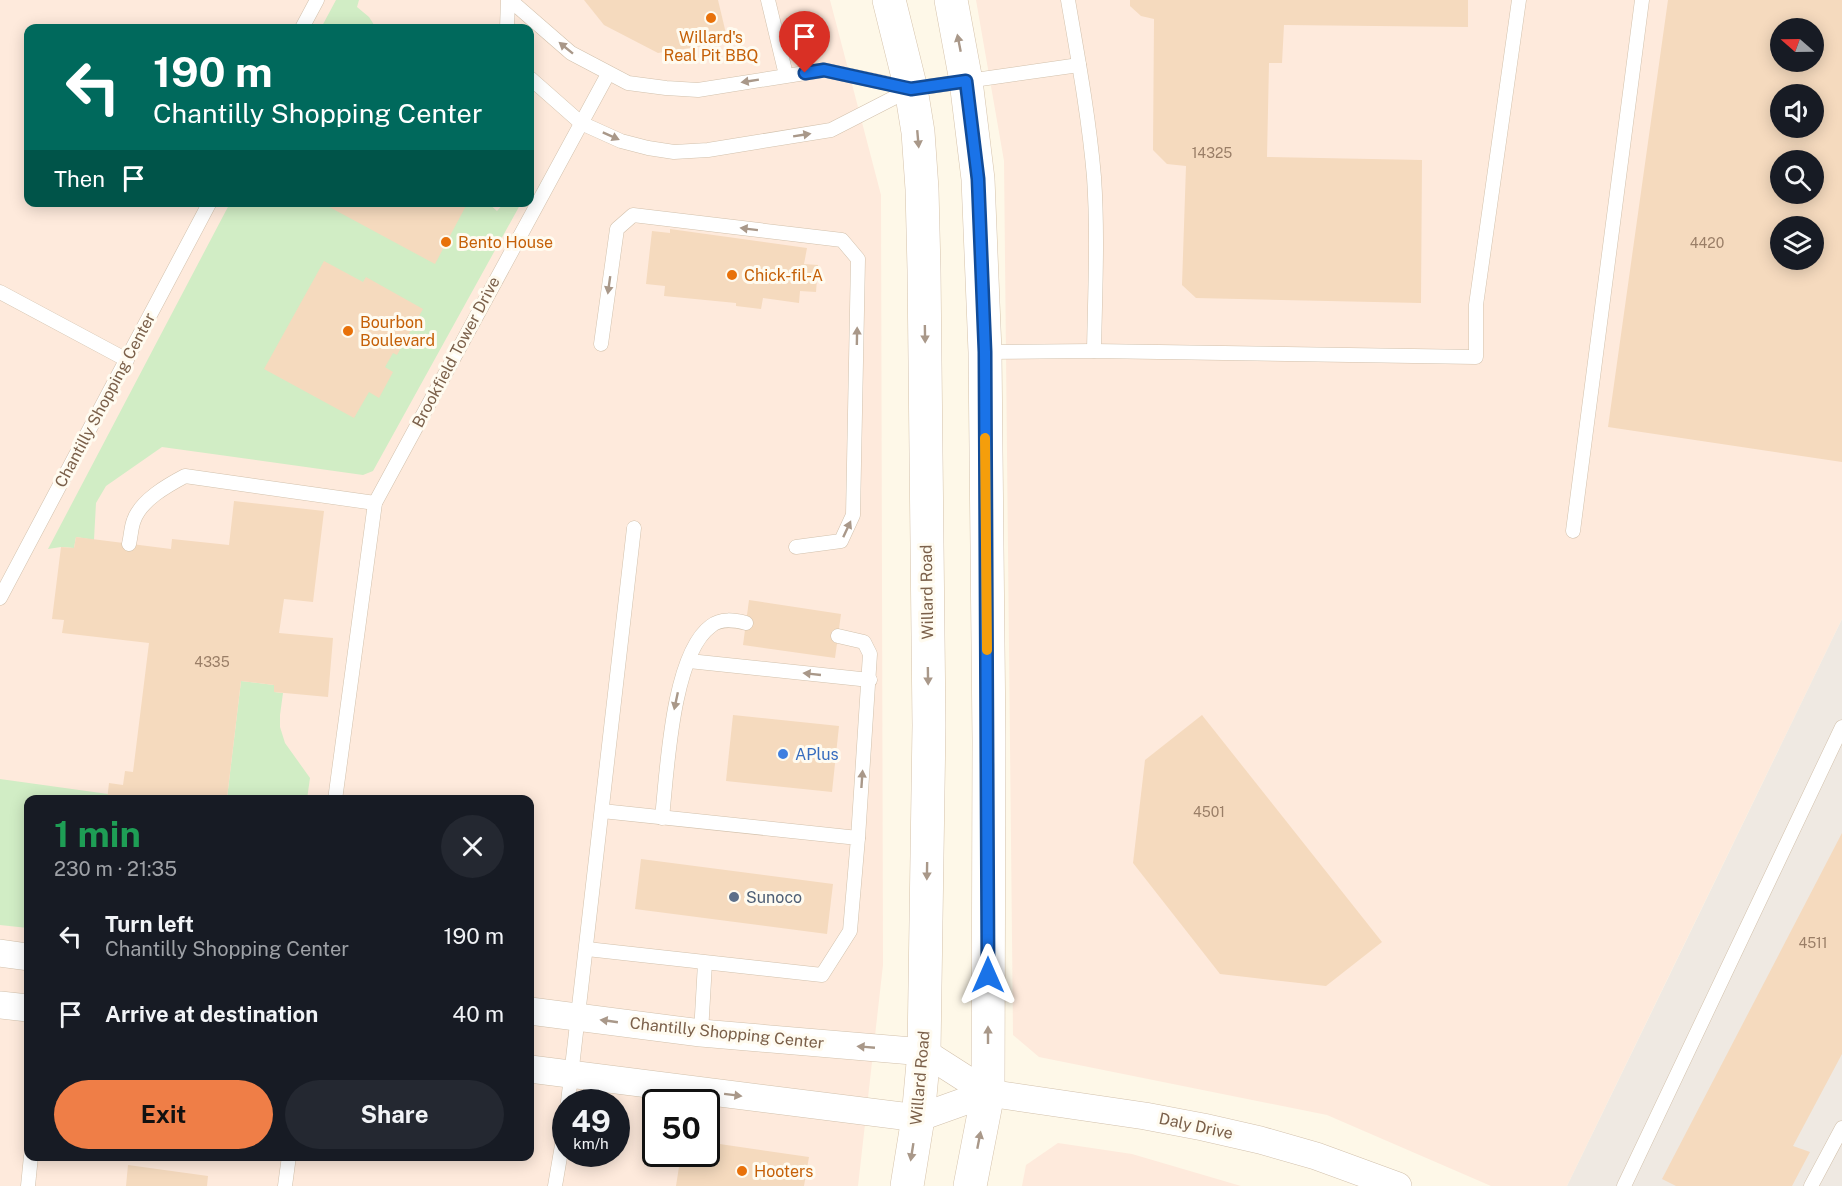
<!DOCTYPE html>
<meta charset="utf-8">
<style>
:root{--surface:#171b24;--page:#242831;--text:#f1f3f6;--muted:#9ea1a6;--accent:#ef7e47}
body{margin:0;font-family:"Public Sans",sans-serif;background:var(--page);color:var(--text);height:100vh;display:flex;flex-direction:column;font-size:22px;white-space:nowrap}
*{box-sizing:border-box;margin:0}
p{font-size:20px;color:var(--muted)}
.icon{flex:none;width:33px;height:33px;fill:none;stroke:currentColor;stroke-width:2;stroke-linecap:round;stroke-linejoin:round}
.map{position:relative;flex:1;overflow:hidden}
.details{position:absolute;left:24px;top:795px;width:510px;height:366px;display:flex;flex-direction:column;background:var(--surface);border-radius:12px;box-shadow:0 3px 15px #0003}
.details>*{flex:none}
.hud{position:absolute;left:24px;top:24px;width:510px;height:183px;border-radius:12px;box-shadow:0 3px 15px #0003;background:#00695c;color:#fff;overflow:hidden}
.needle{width:39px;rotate:290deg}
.buttons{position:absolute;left:1770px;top:18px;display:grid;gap:12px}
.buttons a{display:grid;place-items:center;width:54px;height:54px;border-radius:50%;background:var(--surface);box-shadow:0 3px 15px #0003;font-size:30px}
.speed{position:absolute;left:552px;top:1089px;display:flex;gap:12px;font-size:30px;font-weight:700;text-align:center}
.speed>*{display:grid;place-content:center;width:78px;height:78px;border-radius:50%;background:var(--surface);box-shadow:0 3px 15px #0003;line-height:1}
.speed small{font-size:15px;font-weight:400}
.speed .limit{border:3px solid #111;border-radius:9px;background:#fff;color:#111}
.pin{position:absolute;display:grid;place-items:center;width:51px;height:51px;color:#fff;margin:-62px -26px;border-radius:50% 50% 50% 0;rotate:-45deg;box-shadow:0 0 6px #0007}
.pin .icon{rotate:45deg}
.me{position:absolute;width:66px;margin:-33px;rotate:0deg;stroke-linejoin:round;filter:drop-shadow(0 0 4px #0008)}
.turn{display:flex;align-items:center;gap:21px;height:126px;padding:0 30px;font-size:27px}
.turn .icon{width:78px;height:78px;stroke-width:2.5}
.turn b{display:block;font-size:42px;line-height:51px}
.then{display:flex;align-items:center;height:57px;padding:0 30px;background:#0003;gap:12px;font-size:22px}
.round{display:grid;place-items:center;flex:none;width:63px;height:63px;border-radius:32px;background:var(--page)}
.headline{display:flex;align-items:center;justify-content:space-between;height:102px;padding:0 30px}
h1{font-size:36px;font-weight:700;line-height:45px;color:#1e9e55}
.cta{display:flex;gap:12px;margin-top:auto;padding:12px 30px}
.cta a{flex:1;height:69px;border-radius:36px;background:var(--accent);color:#111;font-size:24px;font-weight:700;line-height:69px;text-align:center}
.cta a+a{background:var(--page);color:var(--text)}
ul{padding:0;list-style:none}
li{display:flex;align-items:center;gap:18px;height:78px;padding:0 30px}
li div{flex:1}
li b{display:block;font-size:22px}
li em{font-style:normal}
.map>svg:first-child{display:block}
.commercial{fill:#feeadc;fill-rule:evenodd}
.industrial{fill:#efe9e2}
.green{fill:#d1edc5}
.building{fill:#f5dabe;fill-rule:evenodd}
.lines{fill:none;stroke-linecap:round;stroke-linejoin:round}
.lane-casing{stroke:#d2c1ac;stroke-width:15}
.street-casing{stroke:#d2c1ac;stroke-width:28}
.secondary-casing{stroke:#d5c2aa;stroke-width:34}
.lane{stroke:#fff;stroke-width:14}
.street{stroke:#fff;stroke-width:27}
.secondary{stroke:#fff;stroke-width:33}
.oneway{fill:#a99889}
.route-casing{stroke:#114b97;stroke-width:15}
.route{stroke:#1a73e8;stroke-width:10}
.slow{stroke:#f59e0b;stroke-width:10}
.food-dot{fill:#e8710a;stroke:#fffbf0;stroke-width:2}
.shop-dot{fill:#3f7fe0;stroke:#fffbf0;stroke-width:2}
.service-dot{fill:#5c6f8a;stroke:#fffbf0;stroke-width:2}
.labels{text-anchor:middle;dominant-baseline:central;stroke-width:6;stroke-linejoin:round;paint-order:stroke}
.number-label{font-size:14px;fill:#9a7e67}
.food-label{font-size:16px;fill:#c56008;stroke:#fffbf0;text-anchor:start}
.street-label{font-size:16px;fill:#7b604a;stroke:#fffbf0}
.shop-label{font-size:16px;fill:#366cbe;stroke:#fffbf0;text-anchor:start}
.service-label{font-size:16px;fill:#4e5e75;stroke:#fffbf0;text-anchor:start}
</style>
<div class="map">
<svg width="1842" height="1186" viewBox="0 0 1842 1186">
<rect width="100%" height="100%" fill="#fef8e8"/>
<g class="commercial">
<path d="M0 0H830L881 195 883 965 858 1186H0ZM28 28H530V202H28ZM28 800H530V1156H28ZM566 1102H616V1154H566ZM656 1102H706V1154H656Z"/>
<path d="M976 0H1842V619L1567 1186H1491L1327 1115 1039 1057 1013 1035 1004 161ZM1780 28H1814V62H1780ZM1780 94H1814V128H1780ZM1780 160H1814V194H1780ZM1780 226H1814V260H1780Z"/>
<polygon points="1058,1143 1132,1154 1241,1186 1022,1186 1026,1165"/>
</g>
<polygon class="industrial" points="1842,619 1842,1186 1567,1186 1671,972"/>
<g class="green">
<polygon points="336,0 359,0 357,7 369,17 376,28 321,28"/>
<polygon points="487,202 497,211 504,203 516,203 520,205 373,471 363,475 162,447 106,486 96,503 94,540 76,537 74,548 61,547 48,549 230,203"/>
<polygon points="241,681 274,685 274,692 283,693 280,715 280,727 285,743 310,778 307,799 243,800 227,798"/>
<polygon points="0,779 108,794 107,799 28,800 28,928 0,925"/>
</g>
<g class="building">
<polygon points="584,0 718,0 728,42 658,53 604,25"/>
<polygon points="1130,0 1468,0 1468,27 1284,25 1282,63 1269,63 1267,157 1422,160 1421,303 1196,298 1182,285 1186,166 1167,164 1153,150 1154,19 1141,16 1130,6"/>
<path d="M1668 0H1842V462L1608 427ZM1780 28H1814V62H1780ZM1780 94H1814V128H1780ZM1780 160H1814V194H1780ZM1780 226H1814V260H1780Z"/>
<polygon points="320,202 468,202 435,264"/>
<polygon points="670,229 807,248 804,264 818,265 816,292 800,291 799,303 763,298 761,309 736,306 736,303 664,296 665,286 646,284 652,231 670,233"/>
<polygon points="324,261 363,282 366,277 423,309 397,355 393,353 385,367 393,372 379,398 369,392 354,418 264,369"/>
<polygon points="234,501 324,511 313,602 284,599 279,633 333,638 328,697 274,692 274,685 241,681 227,798 231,800 107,800 109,783 123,785 125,771 133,772 149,643 62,633 64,620 52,619 61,547 74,548 76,537 171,549 172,539 229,545"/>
<polygon points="749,600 841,614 835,658 743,645"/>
<polygon points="733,715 839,726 832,792 726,781"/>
<polygon points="1202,715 1382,942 1326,986 1220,974 1133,863 1145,760"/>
<polygon points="1842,833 1842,1054 1793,1146 1810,1152 1792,1186 1676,1186 1662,1179"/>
<polygon points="641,859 833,884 827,934 635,909"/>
<polygon points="706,1142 809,1157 804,1186 676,1186 681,1154 706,1154"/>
<polygon points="128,1165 208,1176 207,1186 126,1186"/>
</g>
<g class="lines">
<g class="lane-casing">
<g id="lane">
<polyline points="510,0 571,53 628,83 666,88 698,90 824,70 909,88"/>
<polyline points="768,0 786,75"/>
<path d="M1068 0C1078 58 1089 118 1094 177 1098 235 1095 293 1094 351"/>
<polyline points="302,28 317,0"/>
<polyline points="507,28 508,0"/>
<polyline points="530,78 581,123 621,141 648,148 674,152 708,150 831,130 911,89 1079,65"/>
<polyline points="0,292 127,360"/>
<polyline points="601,344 617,229 633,215 842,240 858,259 853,515 841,541 796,547"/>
<polyline points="985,352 1094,351 1476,357 1476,305 1519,0"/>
<polyline points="1573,531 1642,0"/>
<path d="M129 544C131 536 131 527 134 520 141 500 168 485 185 476L375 503"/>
<polyline points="0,598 210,202"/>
<polyline points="838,636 864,642 870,654 858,838"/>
<polyline points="689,661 870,680"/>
<polyline points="335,800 375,503 608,74"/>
<path d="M662 818C667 772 672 654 711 626 721 618 734 620 746 623"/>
<polyline points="587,949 822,975 850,931 858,838 602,811"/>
<polyline points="701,1033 705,963"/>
<polyline points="568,1102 634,528"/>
<polyline points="28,1186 31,1156"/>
<polyline points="285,1186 289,1156"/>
<polyline points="555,1186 566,1122"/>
<polyline points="1624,1186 1842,727"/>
<polyline points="1811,1186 1842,1128"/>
</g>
</g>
<g class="street-casing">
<g id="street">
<polyline points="0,953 28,957"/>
<polyline points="0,1005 28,1008"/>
<polyline points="530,1011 701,1033 924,1052 988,1093 1145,1116 1203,1127 1260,1140 1316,1156 1398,1186"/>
<polyline points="530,1069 918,1118 988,1093"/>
</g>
</g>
<g class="secondary-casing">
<g id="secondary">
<polyline points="889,0 911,89 918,132 922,189 924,270 929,725 924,1052 918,1118 907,1186"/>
<polyline points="951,0 966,81 978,179 985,352 989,740 988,1093 970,1186"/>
</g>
</g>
<use href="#lane" class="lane"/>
<use href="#street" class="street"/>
<use href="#secondary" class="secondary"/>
</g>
<defs><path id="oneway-solid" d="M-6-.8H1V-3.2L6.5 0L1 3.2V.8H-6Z" transform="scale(1.5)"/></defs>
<g class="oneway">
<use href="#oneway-solid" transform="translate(959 43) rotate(-101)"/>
<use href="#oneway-solid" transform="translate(566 48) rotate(-141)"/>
<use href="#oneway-solid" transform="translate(750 81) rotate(171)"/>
<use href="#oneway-solid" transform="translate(802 135) rotate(-9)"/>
<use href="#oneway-solid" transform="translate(611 136) rotate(24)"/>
<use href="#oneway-solid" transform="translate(918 139) rotate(85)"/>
<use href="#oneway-solid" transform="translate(749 229) rotate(-173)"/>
<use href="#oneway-solid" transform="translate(609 285) rotate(98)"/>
<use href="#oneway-solid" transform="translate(925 334) rotate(89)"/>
<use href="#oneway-solid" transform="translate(857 336) rotate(-89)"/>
<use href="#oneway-solid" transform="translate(847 529) rotate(-65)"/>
<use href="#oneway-solid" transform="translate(812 674) rotate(-174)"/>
<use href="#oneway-solid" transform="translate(928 676) rotate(89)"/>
<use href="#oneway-solid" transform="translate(676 701) rotate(102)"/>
<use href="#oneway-solid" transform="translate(862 779) rotate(-86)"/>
<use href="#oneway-solid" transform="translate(927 871) rotate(91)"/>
<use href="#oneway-solid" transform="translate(609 1021) rotate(-172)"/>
<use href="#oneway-solid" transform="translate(988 1035) rotate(-90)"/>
<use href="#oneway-solid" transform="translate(866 1047) rotate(-175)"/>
<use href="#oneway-solid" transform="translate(733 1095) rotate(7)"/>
<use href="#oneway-solid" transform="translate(979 1140) rotate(-79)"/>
<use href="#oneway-solid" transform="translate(912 1152) rotate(99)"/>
</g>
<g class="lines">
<g class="route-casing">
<polyline id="route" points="805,73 824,70 911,89 966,81 978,179 985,352 988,975"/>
</g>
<use href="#route" class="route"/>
<polyline class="slow" points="985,438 987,650"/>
</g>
<g class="food-dot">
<circle cx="711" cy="18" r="6"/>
<circle cx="446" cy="242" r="6"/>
<circle cx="732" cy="275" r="6"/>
<circle cx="348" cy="331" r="6"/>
<circle cx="742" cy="1171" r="6"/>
</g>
<circle class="shop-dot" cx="783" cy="754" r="6"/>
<circle class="service-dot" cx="734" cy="897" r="6"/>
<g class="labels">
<g class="number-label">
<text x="1212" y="153">14325</text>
<text x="1707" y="243">4420</text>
<text x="212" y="662">4335</text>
<text x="1209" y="812">4501</text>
<text x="1813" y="943">4511</text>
</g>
<g class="food-label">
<text x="711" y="37" text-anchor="middle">Willard's<tspan x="711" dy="18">Real Pit BBQ</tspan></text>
<text x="458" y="242">Bento House</text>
<text x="744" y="275">Chick-fil-A</text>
<text x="360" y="322">Bourbon<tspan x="360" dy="18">Boulevard</tspan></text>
<text x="754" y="1171">Hooters</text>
</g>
<g class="street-label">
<text transform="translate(456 352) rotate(-62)">Brookfield Tower Drive</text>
<text transform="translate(105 400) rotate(-62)">Chantilly Shopping Center</text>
<text transform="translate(927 592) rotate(-91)">Willard Road</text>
<text transform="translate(727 1033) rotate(6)">Chantilly Shopping Center</text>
<text transform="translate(920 1078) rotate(-85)">Willard Road</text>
<text transform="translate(1196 1126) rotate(12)">Daly Drive</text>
</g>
<g class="shop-label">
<text x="795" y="754">APlus</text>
</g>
<g class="service-label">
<text x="746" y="897">Sunoco</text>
</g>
</g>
</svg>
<div class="buttons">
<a><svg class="needle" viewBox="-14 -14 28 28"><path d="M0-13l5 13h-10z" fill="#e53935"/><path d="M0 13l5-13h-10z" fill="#9ea1a6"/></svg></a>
<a><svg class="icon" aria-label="sound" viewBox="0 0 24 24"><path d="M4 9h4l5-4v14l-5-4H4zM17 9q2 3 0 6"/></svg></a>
<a><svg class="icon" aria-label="search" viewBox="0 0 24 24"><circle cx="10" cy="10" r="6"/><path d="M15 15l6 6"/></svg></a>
<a><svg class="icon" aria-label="layers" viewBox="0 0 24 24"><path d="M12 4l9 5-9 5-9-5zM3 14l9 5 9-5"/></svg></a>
</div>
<div class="speed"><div>49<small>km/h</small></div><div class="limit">50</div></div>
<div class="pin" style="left:805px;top:73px;background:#d93025"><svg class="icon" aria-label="arrive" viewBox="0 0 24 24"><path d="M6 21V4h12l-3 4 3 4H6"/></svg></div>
<svg class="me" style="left:988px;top:975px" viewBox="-20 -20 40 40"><path d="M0-17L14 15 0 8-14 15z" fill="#1a73e8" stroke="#fff" stroke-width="4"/></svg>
<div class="hud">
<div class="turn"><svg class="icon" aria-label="left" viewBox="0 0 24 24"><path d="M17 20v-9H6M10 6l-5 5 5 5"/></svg><div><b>190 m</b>Chantilly Shopping Center</div></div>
<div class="then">Then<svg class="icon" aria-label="arrive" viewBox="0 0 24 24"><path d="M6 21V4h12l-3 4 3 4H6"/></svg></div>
</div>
<section class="details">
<div class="headline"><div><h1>1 min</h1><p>230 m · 21:35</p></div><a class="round"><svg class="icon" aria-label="close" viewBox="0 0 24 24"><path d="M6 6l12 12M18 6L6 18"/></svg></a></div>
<ul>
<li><svg class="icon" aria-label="left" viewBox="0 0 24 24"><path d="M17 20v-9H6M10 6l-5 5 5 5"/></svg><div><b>Turn left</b><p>Chantilly Shopping Center</p></div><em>190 m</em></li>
<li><svg class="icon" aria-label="arrive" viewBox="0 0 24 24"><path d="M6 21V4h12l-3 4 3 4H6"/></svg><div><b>Arrive at destination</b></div><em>40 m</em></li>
</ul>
<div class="cta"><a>Exit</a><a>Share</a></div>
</section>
</div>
